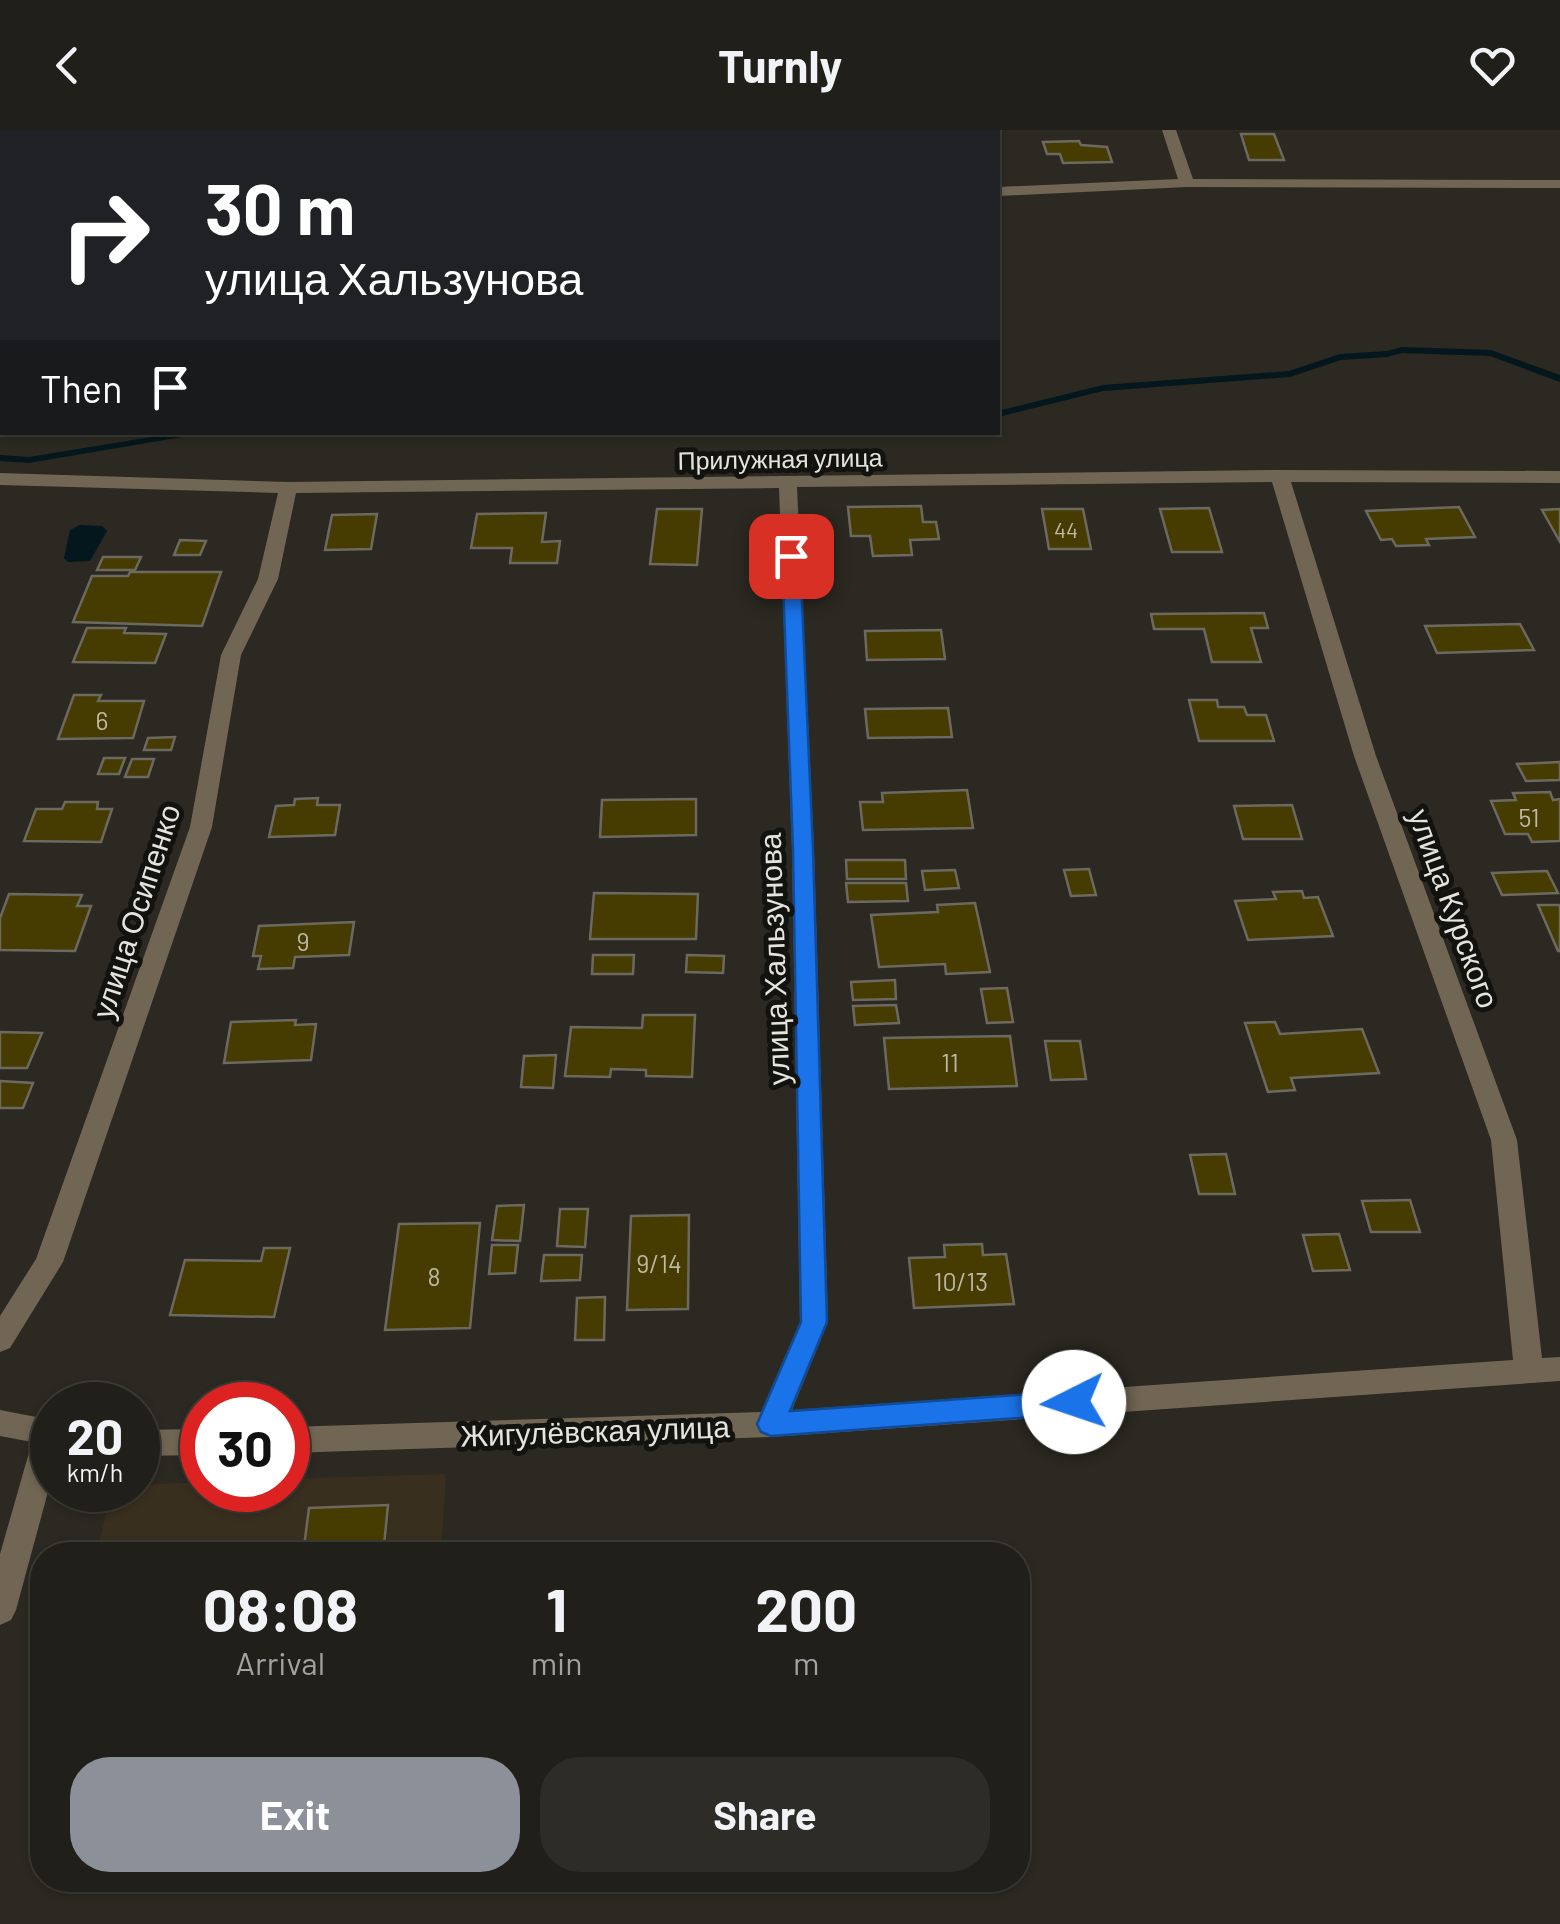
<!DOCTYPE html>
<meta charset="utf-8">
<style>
:root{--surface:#201f19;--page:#2d2c26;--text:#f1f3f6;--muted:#a2a2a2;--line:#3d3d38;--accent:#8c9099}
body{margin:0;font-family:Barlow,sans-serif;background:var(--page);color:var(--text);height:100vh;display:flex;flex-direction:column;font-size:38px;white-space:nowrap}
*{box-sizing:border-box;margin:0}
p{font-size:32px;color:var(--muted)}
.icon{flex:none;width:55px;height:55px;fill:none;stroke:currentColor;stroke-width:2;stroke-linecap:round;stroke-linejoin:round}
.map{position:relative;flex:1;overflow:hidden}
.sheet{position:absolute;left:30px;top:1412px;width:1000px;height:350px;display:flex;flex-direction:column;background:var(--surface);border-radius:40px;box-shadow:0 2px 8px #0004,0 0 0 2px var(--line)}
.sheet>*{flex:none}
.top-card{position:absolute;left:0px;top:0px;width:1000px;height:305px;box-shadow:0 2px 8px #0004,0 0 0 2px var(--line);background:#202124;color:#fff;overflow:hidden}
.speed{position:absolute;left:30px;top:1252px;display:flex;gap:20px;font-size:50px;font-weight:700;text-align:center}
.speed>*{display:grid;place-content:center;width:130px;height:130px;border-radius:50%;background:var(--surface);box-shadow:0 2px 8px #0004,0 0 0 2px var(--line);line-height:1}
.speed small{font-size:25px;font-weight:400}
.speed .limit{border:15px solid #d22;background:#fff;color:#111}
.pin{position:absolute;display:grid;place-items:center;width:85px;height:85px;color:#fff;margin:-42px;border-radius:20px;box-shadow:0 5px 15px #0006}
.me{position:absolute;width:110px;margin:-55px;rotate:266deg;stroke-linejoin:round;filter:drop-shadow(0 0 8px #0008)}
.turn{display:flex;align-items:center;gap:35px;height:210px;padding:0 40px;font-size:45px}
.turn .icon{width:130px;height:130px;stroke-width:2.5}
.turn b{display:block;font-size:70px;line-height:85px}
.then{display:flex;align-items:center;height:95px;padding:0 40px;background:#0003;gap:20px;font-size:38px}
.eta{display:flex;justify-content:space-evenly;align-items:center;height:170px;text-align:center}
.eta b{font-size:60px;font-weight:700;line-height:70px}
.cta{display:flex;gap:20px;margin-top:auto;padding:20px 40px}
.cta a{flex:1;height:115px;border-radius:40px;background:var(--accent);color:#fff;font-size:40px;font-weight:700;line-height:115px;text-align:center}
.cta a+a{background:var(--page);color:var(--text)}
header{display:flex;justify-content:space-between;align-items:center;height:130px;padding:0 40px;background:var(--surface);font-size:45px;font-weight:700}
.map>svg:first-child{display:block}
.commercial{fill:#392f1f}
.water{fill:#03171c}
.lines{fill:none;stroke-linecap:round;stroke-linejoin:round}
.stream{fill:#03171c;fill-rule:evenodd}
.building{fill:#463b01;stroke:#6b6960;stroke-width:2.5}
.minor{fill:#716653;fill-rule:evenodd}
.route{fill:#1a73e8;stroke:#114b97;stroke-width:2.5}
.labels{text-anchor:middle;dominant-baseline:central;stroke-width:10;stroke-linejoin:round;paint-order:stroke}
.far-number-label{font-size:22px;fill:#bcb9a6}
.far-street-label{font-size:25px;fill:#e4e3dd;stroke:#12120e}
.number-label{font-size:25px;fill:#bcb9a6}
.street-label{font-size:30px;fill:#e4e3dd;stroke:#12120e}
</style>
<header><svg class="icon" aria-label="back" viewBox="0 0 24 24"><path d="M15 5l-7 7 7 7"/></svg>Turnly<svg class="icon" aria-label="heart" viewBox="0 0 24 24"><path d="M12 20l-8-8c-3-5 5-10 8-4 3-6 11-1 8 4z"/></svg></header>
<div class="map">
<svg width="1560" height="1794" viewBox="0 0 1560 1794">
<rect width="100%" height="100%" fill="#2b2921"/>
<polygon class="commercial" points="446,1344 441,1425 96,1425 112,1360 138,1360 138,1355 202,1352 202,1360 288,1360 288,1349"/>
<polygon class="water" points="80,395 102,396 107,401 90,431 68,432 64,428 70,400"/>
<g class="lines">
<g class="stream">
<polygon points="1402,217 1491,220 1560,245 1560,252 1490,226 1402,223 1387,227 1341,230 1290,247 1103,261 998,287 998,281 1103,255 1289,241 1340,224 1387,221"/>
<polygon points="182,302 211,302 29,333 0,331 0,325 29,327"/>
</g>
</g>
<g class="building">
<polygon points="1241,4 1274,4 1284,30 1249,30"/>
<polygon points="1079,11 1081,15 1107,17 1112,32 1063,33 1060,24 1047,24 1043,12"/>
<polygon points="921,376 923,392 936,392 939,409 910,410 912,425 873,426 870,406 851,406 848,377"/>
<polygon points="1459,377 1475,407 1426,409 1429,415 1396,416 1392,409 1381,410 1366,381"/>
<polygon points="1209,378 1222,422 1172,422 1160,379"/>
<polygon points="657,379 702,379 697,435 650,434"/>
<polygon points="1042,379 1083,379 1091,419 1049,419"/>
<polygon points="1560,379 1560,412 1542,380"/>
<polygon points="546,383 542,412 560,411 557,433 510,433 512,418 471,418 477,384"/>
<polygon points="377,384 371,419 325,420 332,385"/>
<polygon points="180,410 206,411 200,425 174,425"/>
<polygon points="103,427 141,427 135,440 97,440"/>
<polygon points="130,442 221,442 202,496 73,492 92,446 128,446"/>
<polygon points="1264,483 1268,498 1251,498 1261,532 1212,532 1204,499 1154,499 1151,484"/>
<polygon points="1520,494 1534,520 1437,523 1425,496"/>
<polygon points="87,498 126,498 124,503 166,504 155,533 73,532"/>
<polygon points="941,500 945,529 867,530 865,501"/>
<polygon points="74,565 101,565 98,571 144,571 133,608 58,609"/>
<polygon points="1189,570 1217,570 1218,577 1244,577 1247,585 1266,585 1274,611 1199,611"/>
<polygon points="948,578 952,607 868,608 865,579"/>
<polygon points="175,607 171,620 144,620 148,608"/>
<polygon points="104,628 125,628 119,644 98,644"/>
<polygon points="132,629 154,629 148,647 125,647"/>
<polygon points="1560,632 1560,650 1526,651 1517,634"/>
<polygon points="967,660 973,698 863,700 860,672 883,672 882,663"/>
<polygon points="1550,662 1553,670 1560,669 1560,711 1532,712 1528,704 1505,704 1491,671 1516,670 1513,663"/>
<polygon points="318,668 317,675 340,675 335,705 269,707 276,676 294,675 295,669"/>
<polygon points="696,669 696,705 600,707 602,670"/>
<polygon points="65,672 98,672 97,679 112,679 101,712 24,711 36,679 62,679"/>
<polygon points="1292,675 1302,709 1243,709 1234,676"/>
<polygon points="846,730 905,730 906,749 847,749"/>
<polygon points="1089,739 1096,765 1071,766 1064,740"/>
<polygon points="955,740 959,758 925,760 922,741"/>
<polygon points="1547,741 1558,763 1502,765 1492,743"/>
<polygon points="846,753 906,753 908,771 848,772"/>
<polygon points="1302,761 1304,768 1318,767 1333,806 1248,810 1235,771 1276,769 1273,762"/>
<polygon points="594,763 698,764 696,809 590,809"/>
<polygon points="9,764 82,765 77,776 91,776 75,821 0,820 0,788"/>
<polygon points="975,773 990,842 946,844 945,834 879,837 871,785 938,782 937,775"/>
<polygon points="1538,775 1560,775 1560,821 1558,821"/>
<polygon points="354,792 349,825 295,827 293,838 258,839 261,826 253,826 259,796"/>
<polygon points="593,825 634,825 633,844 592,844"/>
<polygon points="687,825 724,826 723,843 686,842"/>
<polygon points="895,850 896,869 853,870 851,852"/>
<polygon points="1007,858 1013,892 987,893 981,859"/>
<polygon points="896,875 899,893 855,895 853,876"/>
<polygon points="643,885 695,885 692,947 646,946 646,940 611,939 610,947 565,946 571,897 642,898"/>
<polygon points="296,890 295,895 316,894 311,930 224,933 231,892"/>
<polygon points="1275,892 1280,904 1362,899 1379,943 1291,948 1295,960 1268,962 1245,893"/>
<polygon points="0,902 42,903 27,938 0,938"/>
<polygon points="1010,906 1017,956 889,959 884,908"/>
<polygon points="1045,911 1080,911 1086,949 1051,950"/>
<polygon points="556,925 553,958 521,957 524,926"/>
<polygon points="0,951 33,953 23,978 0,978"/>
<polygon points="1226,1024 1235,1064 1199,1064 1190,1025"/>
<polygon points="1410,1070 1420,1102 1371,1102 1362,1071"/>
<polygon points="524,1075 520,1111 492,1110 497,1076"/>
<polygon points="560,1079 588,1079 585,1117 557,1116"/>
<polygon points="689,1085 688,1179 627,1180 631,1086"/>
<polygon points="480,1093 470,1198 385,1200 399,1094"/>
<polygon points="1339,1104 1350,1140 1313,1141 1303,1105"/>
<polygon points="982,1114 983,1125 1006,1124 1014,1174 914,1178 909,1128 945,1127 944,1115"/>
<polygon points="492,1115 518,1115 515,1143 489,1144"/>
<polygon points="264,1118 290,1118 274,1187 170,1185 185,1130 261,1131"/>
<polygon points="544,1125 582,1125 580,1150 541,1151"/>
<polygon points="605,1167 604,1210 575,1210 577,1168"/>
<polygon points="388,1375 383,1425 303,1425 309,1378"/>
</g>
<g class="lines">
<g class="minor">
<rect x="680" y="0" width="14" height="2"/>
<polygon points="1162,0 1176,0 1193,49 1560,50 1560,58 1187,57 998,66 998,57 1178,49"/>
<polygon points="0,66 2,67 2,76 0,76"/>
<path d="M1280 340 1560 341V353L1291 352 1376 626 1517 1010 1542 1228 1560 1227V1251L771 1307 288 1323V1297L761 1282 800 1192 792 720 779 358 296 363 278 449 241 525 212 697 63 1132 10 1218 0 1222V1186L36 1129 190 697 221 525 258 449 278 363 0 355V343L288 352ZM1272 352 1354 626 1491 1010 1513 1230 792 1280 828 1192 814 720 797 357Z"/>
<polygon points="0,1280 52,1290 52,1347 16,1480 11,1490 0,1495 0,1424 32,1312 0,1306"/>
<polygon points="202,1299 202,1325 138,1326 138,1300"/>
</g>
</g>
<polygon class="route" points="791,421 800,426 813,720 827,1192 790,1281 1074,1261 1083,1264 1087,1272 1083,1281 1074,1284 771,1306 761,1302 757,1294 801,1192 793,720 782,426"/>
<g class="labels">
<g class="far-number-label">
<text x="1066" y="399">44</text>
</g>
<g class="far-street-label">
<text transform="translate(780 328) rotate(-1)">Прилужная улица</text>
</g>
<g class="number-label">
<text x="102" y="590">6</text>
<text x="1529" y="687">51</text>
<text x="303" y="811">9</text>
<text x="950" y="932">11</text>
<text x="659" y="1133">9/14</text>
<text x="434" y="1146">8</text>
<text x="961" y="1151">10/13</text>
</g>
<g class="street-label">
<text transform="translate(1455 778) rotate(70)">улица Курского</text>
<text transform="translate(135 781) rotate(-72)">улица Осипенко</text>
<text transform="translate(773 829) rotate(-92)">улица Хальзунова</text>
<text transform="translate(595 1300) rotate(-2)">Жигулёвская улица</text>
</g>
</g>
</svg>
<div class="speed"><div>20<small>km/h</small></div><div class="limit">30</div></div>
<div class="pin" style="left:791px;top:426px;background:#d93025"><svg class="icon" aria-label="arrive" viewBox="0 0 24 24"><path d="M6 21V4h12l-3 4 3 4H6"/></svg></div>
<svg class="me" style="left:1074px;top:1272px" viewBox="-20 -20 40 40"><circle r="19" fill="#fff"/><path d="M0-13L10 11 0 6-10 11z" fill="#1a73e8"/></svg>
<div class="top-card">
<div class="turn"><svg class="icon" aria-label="right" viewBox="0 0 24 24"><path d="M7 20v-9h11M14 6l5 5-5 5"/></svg><div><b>30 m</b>улица Хальзунова</div></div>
<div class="then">Then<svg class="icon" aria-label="arrive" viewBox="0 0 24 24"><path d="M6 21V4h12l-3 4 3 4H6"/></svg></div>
</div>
<section class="sheet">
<div class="eta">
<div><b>08:08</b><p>Arrival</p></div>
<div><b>1</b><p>min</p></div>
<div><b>200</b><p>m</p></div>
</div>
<div class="cta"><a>Exit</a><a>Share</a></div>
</section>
</div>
